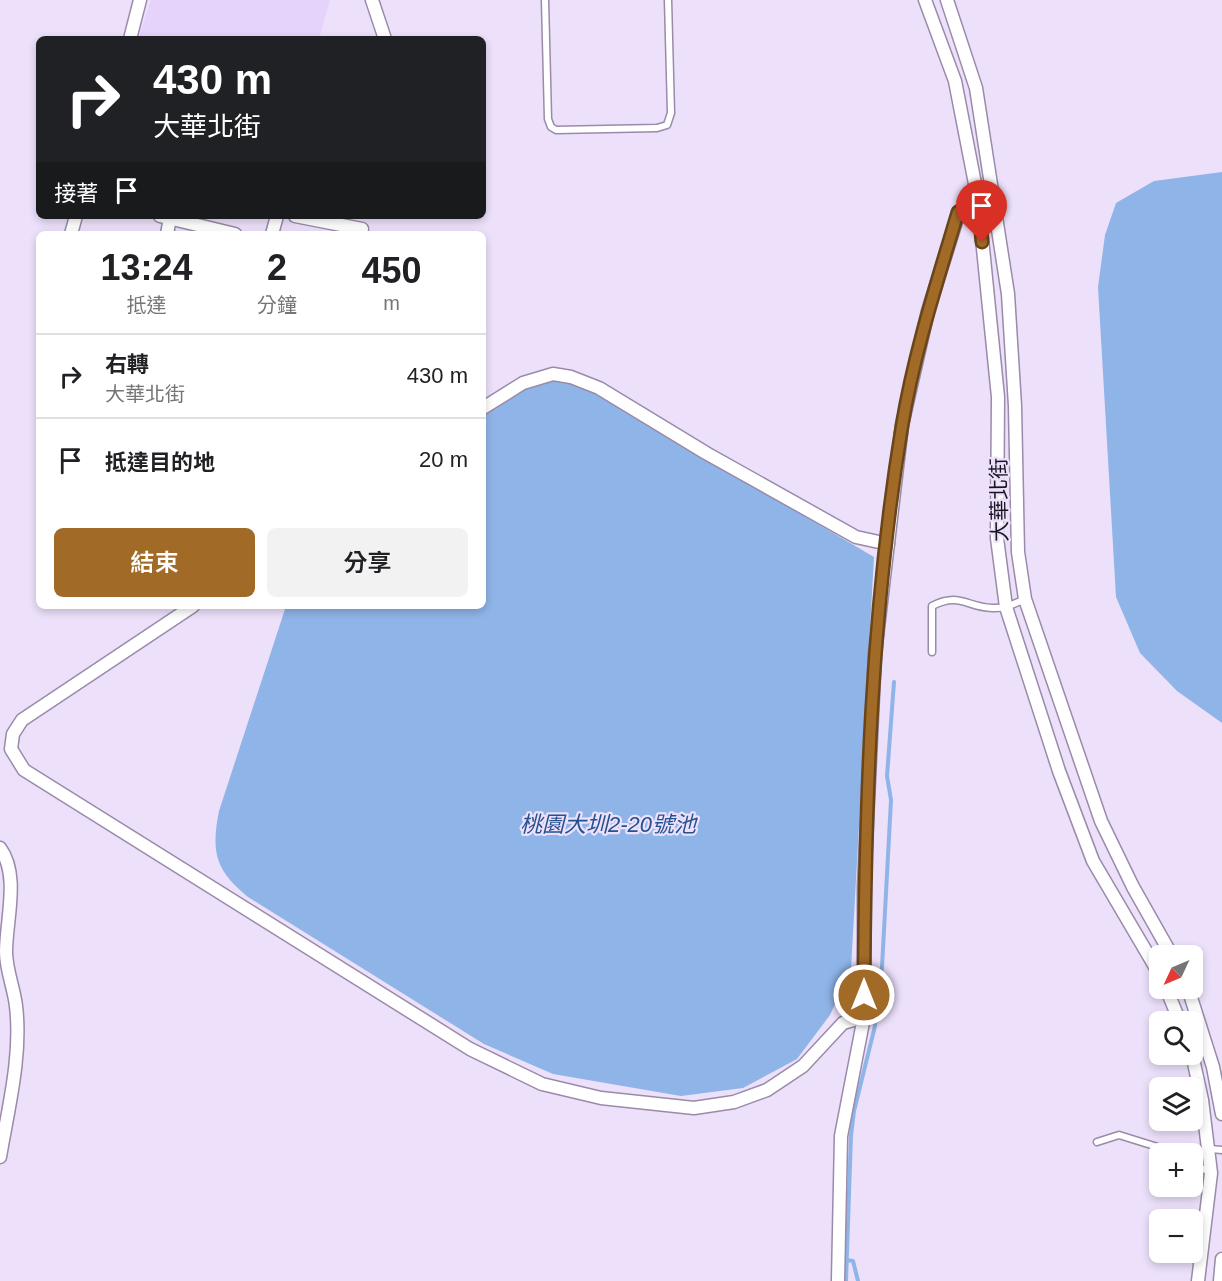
<!DOCTYPE html>
<html lang="zh-TW">
<meta charset="utf-8">
<style>
:root{--surface:#fff;--page:#f2f2f2;--text:#202124;--muted:#757577;--line:#e0e0e0;--accent:#a26a27}
body{margin:0;font-family:Helvetica,"Noto Sans TC",sans-serif;background:var(--page);color:var(--text);height:100vh;display:flex;flex-direction:column;font-size:22px;white-space:nowrap}
*{box-sizing:border-box;margin:0}
p{font-size:20px;color:var(--muted)}
.icon{flex:none;width:33px;height:33px;fill:none;stroke:currentColor;stroke-width:2;stroke-linecap:round;stroke-linejoin:round}
.map{position:relative;flex:1;overflow:hidden}
.drawer{position:absolute;left:36px;top:231px;width:450px;height:378px;display:flex;flex-direction:column;background:var(--surface);border-radius:9px;box-shadow:0 3px 9px #0003}
.drawer>*{flex:none}
.top-card{position:absolute;left:36px;top:36px;width:450px;height:183px;border-radius:9px;box-shadow:0 3px 9px #0003;background:#202124;color:#fff;overflow:hidden}
.needle{width:39px;rotate:226deg}
.tools{position:absolute;left:1149px;top:945px;display:grid;gap:12px}
.tools a{display:grid;place-items:center;width:54px;height:54px;border-radius:9px;background:var(--surface);box-shadow:0 3px 9px #0003;font-size:30px}
.pin{position:absolute;display:grid;place-items:center;width:51px;height:51px;color:#fff;margin:-62px -26px;border-radius:50% 50% 50% 0;rotate:-45deg;box-shadow:0 0 6px #0007}
.pin .icon{rotate:45deg}
.me{position:absolute;width:66px;margin:-33px;rotate:0deg;stroke-linejoin:round;filter:drop-shadow(0 0 4px #0008)}
.turn{display:flex;align-items:center;gap:21px;height:126px;padding:0 18px;font-size:27px}
.turn .icon{width:78px;height:78px;stroke-width:2.5}
.turn b{display:block;font-size:42px;line-height:51px}
.then{display:flex;align-items:center;height:57px;padding:0 18px;background:#0003;gap:12px;font-size:22px}
.eta{display:flex;justify-content:space-evenly;align-items:center;height:102px;text-align:center}
.eta b{font-size:36px;font-weight:600;line-height:42px}
.action{display:flex;gap:12px;margin-top:auto;padding:12px 18px}
.action a{flex:1;height:69px;border-radius:9px;background:var(--accent);color:#fff;font-size:24px;font-weight:600;line-height:69px;text-align:center}
.action a+a{background:var(--page);color:var(--text)}
ul{padding:0;list-style:none}
li{display:flex;align-items:center;gap:18px;height:84px;padding:0 18px;border-top:2px solid var(--line)}
li div{flex:1}
li b{display:block;font-size:22px}
li em{font-style:normal}
.map>svg:first-child{display:block}
.built{fill:#e6d3fc}
.water{fill:#8fb4e8}
.lines{fill:none;stroke-linecap:round;stroke-linejoin:round}
.stream{stroke:#8fb4e8;stroke-width:4}
.lane-casing{stroke:#998ba9;stroke-width:9}
.street-casing{stroke:#998ba9;stroke-width:15}
.lane{stroke:#fff;stroke-width:6}
.street{stroke:#fff;stroke-width:12}
.route-casing{stroke:#694519;stroke-width:15}
.route{stroke:#a26a27;stroke-width:10}
.labels{text-anchor:middle;dominant-baseline:central;stroke-width:4.5;stroke-linejoin:round;paint-order:stroke}
.street-label{font-size:21px;fill:#1a1420;stroke:#ece0fb}
.water-label{font-size:22px;font-style:italic;fill:#245290;stroke:#ece0fb}
</style>
<div class="map">
<svg width="1222" height="1281" viewBox="0 0 1222 1281">
<rect width="100%" height="100%" fill="#ece0fb"/>
<polygon class="built" points="151,0 330,0 319,39 138,39"/>
<g class="water">
<polygon points="1222,172 1222,723 1177,691 1140,653 1116,597 1098,287 1105,235 1116,203 1154,181"/>
<path d="M554 380 583 386 874 557 851 969 830 1015 797 1059 743 1088 681 1096 553 1074 484 1044 248 897C215 870 211 852 219 811L286 606H483V413L526 386Z"/>
</g>
<g class="lines">
<g class="stream">
<polyline points="846,1260 853,1261 858,1281"/>
<polyline points="846,1281 851,1135 854,1111 875,1026 882,967 891,800 887,776 894,682"/>
</g>
<g class="lane-casing">
<g id="lane">
<polyline points="545,0 548,119 551,127 556,130 657,128 667,125 671,113 668,0"/>
<path d="M932 652V606C960 592 966 607 992 608 1004 609 1014 604 1025 599"/>
<polyline points="1097,1142 1119,1135 1180,1154"/>
<polyline points="1210,1149 1222,1150"/>
<polyline points="1192,1162 1210,1173"/>
</g>
</g>
<g class="street-casing">
<g id="street">
<polyline points="372,0 385,39"/>
<polyline points="925,0 955,81 978,199 998,397 997,538 1006,607 1059,771 1093,861 1160,975"/>
<polyline points="947,0 976,88 1008,294 1015,406 1018,552 1025,599 1101,821 1133,887 1172,956"/>
<polyline points="130,39 140,0"/>
<polyline points="160,216 235,234"/>
<polyline points="295,216 362,229"/>
<polyline points="71,234 76,216"/>
<polyline points="167,234 170,218"/>
<polyline points="272,234 277,216"/>
<polyline points="483,408 523,383 553,374 571,377 599,388 706,453 856,537 888,544"/>
<polyline points="193,606 22,720 13,734 11,749 24,770 470,1049 542,1084 601,1098 694,1108 734,1102 767,1090 803,1066 843,1023 864,1017"/>
<path d="M0 848C20 875 6 920 6 952 6 970 14 988 16 1006 22 1056 8 1109 0 1157"/>
<polyline points="1166,988 1180,1022"/>
<polyline points="1188,988 1213,1067 1222,1114"/>
<polyline points="1192,1054 1202,1100 1211,1173 1198,1281"/>
<polyline points="838,1281 841,1136 864,1017 864,885 875,653 902,425 928,311 959,212 978,199 993,196"/>
<polyline points="1220,1281 1222,1259"/>
</g>
</g>
<use href="#lane" class="lane"/>
<use href="#street" class="street"/>
</g>
<g class="lines">
<g class="route-casing">
<path id="route" d="M864 995C865 805 871 613 902 426 914 353 937 282 958 212L978 200 982 242"/>
</g>
<use href="#route" class="route"/>
</g>
<g class="labels">
<g class="street-label">
<text transform="translate(999 500) rotate(-91)">大華北街</text>
</g>
<g class="water-label">
<text x="608" y="824">桃園大圳2-20號池</text>
</g>
</g>
</svg>
<div class="tools">
<a><svg class="needle" viewBox="-14 -14 28 28"><path d="M0-13l5 13h-10z" fill="#e53935"/><path d="M0 13l5-13h-10z" fill="#757577"/></svg></a>
<a><svg class="icon" aria-label="search" viewBox="0 0 24 24"><circle cx="10" cy="10" r="6"/><path d="M15 15l6 6"/></svg></a>
<a><svg class="icon" aria-label="layers" viewBox="0 0 24 24"><path d="M12 4l9 5-9 5-9-5zM3 14l9 5 9-5"/></svg></a>
<a>+</a>
<a>−</a>
</div>
<div class="pin" style="left:982px;top:242px;background:#d93025"><svg class="icon" aria-label="arrive" viewBox="0 0 24 24"><path d="M6 21V4h12l-3 4 3 4H6"/></svg></div>
<svg class="me" style="left:864px;top:995px" viewBox="-20 -20 40 40"><circle r="17" fill="#a26a27" stroke="#fff" stroke-width="3"/><path d="M0-11L8 9 0 5-8 9z" fill="#fff"/></svg>
<div class="top-card">
<div class="turn"><svg class="icon" aria-label="right" viewBox="0 0 24 24"><path d="M7 20v-9h11M14 6l5 5-5 5"/></svg><div><b>430 m</b>大華北街</div></div>
<div class="then">接著<svg class="icon" aria-label="arrive" viewBox="0 0 24 24"><path d="M6 21V4h12l-3 4 3 4H6"/></svg></div>
</div>
<section class="drawer">
<div class="eta">
<div><b>13:24</b><p>抵達</p></div>
<div><b>2</b><p>分鐘</p></div>
<div><b>450</b><p>m</p></div>
</div>
<ul>
<li><svg class="icon" aria-label="right" viewBox="0 0 24 24"><path d="M7 20v-9h11M14 6l5 5-5 5"/></svg><div><b>右轉</b><p>大華北街</p></div><em>430 m</em></li>
<li><svg class="icon" aria-label="arrive" viewBox="0 0 24 24"><path d="M6 21V4h12l-3 4 3 4H6"/></svg><div><b>抵達目的地</b></div><em>20 m</em></li>
</ul>
<div class="action"><a>結束</a><a>分享</a></div>
</section>
</div>
